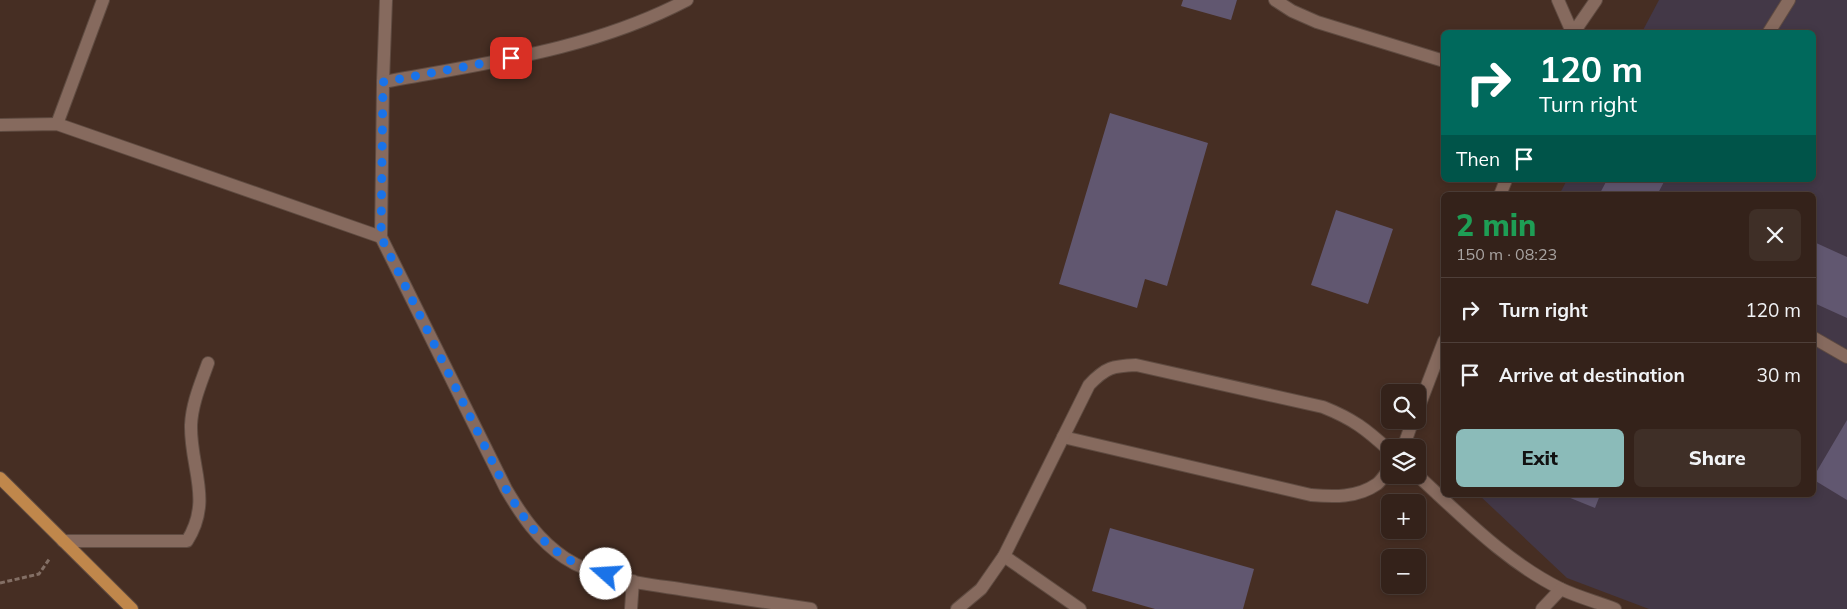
<!DOCTYPE html>
<meta charset="utf-8">
<style>
:root{--surface:#34221a;--page:#3f2f27;--text:#f1f3f6;--muted:#a9a4a2;--line:#4e3f39;--accent:#8bbbb9}
body{margin:0;font-family:Mulish,sans-serif;background:var(--page);color:var(--text);height:100vh;display:flex;flex-direction:column;font-size:19px;white-space:nowrap}
*{box-sizing:border-box;margin:0}
p{font-size:16px;color:var(--muted)}
.icon{flex:none;width:28px;height:28px;fill:none;stroke:currentColor;stroke-width:2;stroke-linecap:round;stroke-linejoin:round}
.map{position:relative;flex:1;overflow:hidden}
.drawer{position:absolute;left:1441px;top:192px;width:375px;height:305px;display:flex;flex-direction:column;background:var(--surface);border-radius:8px;box-shadow:0 2px 8px #0003,0 0 0 1px var(--line)}
.drawer>*{flex:none}
.banner{position:absolute;left:1441px;top:30px;width:375px;height:152px;border-radius:8px;box-shadow:0 2px 8px #0003,0 0 0 1px var(--line);background:#00695c;color:#fff;overflow:hidden}
.fabs{position:absolute;left:1381px;top:384px;display:grid;gap:10px}
.fabs a{display:grid;place-items:center;width:45px;height:45px;border-radius:8px;background:var(--surface);box-shadow:0 2px 8px #0003,0 0 0 1px var(--line);font-size:25px}
.pin{position:absolute;display:grid;place-items:center;width:42px;height:42px;color:#fff;margin:-21px;border-radius:10px;box-shadow:0 2px 8px #0006}
.me{position:absolute;width:55px;margin:-28px;rotate:289deg;stroke-linejoin:round;filter:drop-shadow(0 0 4px #0008)}
.turn{display:flex;align-items:center;gap:18px;height:105px;padding:0 15px;font-size:22px}
.turn .icon{width:65px;height:65px;stroke-width:2.5}
.turn b{display:block;font-size:35px;line-height:42px}
.then{display:flex;align-items:center;height:48px;padding:0 15px;background:#0003;gap:10px;font-size:19px}
.round{display:grid;place-items:center;flex:none;width:52px;height:52px;border-radius:8px;background:var(--page)}
.overview{display:flex;align-items:center;justify-content:space-between;height:85px;padding:0 15px}
h1{font-size:30px;font-weight:800;line-height:38px;color:#1e9e55}
.button{display:flex;gap:10px;margin-top:auto;padding:10px 15px}
.button a{flex:1;height:58px;border-radius:8px;background:var(--accent);color:#111;font-size:20px;font-weight:800;line-height:58px;text-align:center}
.button a+a{background:var(--page);color:var(--text)}
ul{padding:0;list-style:none}
li{display:flex;align-items:center;gap:15px;height:65px;padding:0 15px;border-top:1px solid var(--line)}
li div{flex:1}
li b{display:block;font-size:19px}
li em{font-style:normal}
.map>svg:first-child{display:block}
.education{fill:#433847}
.building{fill:#615770}
.lines{fill:none;stroke-linecap:round;stroke-linejoin:round}
.service-casing{stroke:#5f4b41;stroke-width:14}
.minor-casing{stroke:#5f4b41;stroke-width:14}
.primary-casing{stroke:#5f4b41;stroke-width:14}
.path{stroke:#836f65;stroke-width:3;stroke-dasharray:5 2.5;stroke-linecap:butt}
.service{stroke:#866a5e;stroke-width:12}
.minor{stroke:#866a5e;stroke-width:12}
.primary{stroke:#c0874b;stroke-width:12}
.route{stroke:#1a73e8;stroke-width:9;stroke-dasharray:0 16.2}
</style>
<div class="map">
<svg width="1847" height="609" viewBox="0 0 1847 609">
<rect width="100%" height="100%" fill="#462e23"/>
<polygon class="education" points="1659,0 1847,0 1847,609 1649,609 1567,578 1479,495 1814,495 1814,195 1559,195 1567,180 1814,180 1814,32 1642,32"/>
<g class="building">
<polygon points="1183,0 1237,0 1231,20 1181,6"/>
<polygon points="1110,113 1208,143 1167,286 1145,279 1137,308 1059,284"/>
<polygon points="1607,180 1665,180 1657,195 1599,195"/>
<polygon points="1336,210 1393,229 1368,304 1311,285"/>
<polygon points="1814,242 1847,257 1847,318 1814,303"/>
<polygon points="1847,420 1847,500 1814,480 1814,476"/>
<polygon points="1563,495 1600,495 1595,508"/>
<polygon points="1110,528 1254,569 1243,609 1155,609 1092,591"/>
</g>
<g class="lines">
<g class="service-casing">
<g id="service">
<path d="M386 0 383 82 381 237 506 489C522 516 538 540 565 558 598 580 648 584 686 590 728 596 769 603 811 609"/>
<polyline points="1275,0 1292,11 1317,22 1444,61"/>
<polyline points="1558,0 1572,32"/>
<polyline points="1574,32 1596,0"/>
<polyline points="1769,32 1789,0"/>
<path d="M383 82C486 63 592 50 687 0"/>
<polyline points="57,124 103,0"/>
<polyline points="0,125 57,124 381,237"/>
<polyline points="1500,195 1506,180"/>
<polyline points="1814,338 1847,357"/>
<polyline points="1418,409 1444,341"/>
<path d="M1063 437 1311 495C1333 497 1357 498 1377 484 1382 480 1386 473 1390 468"/>
<polyline points="1403,448 1413,420"/>
<path d="M1417 475C1462 516 1506 562 1561 589 1578 597 1597 602 1615 609"/>
<polyline points="1004,556 1080,609"/>
<polyline points="631,609 633,581"/>
<path d="M957 609 981 589 1004 556 1089 385C1106 367 1113 366 1136 365L1323 407C1353 419 1366 429 1390 451"/>
<polyline points="1542,609 1561,589"/>
</g>
</g>
<g class="minor-casing">
<path id="minor" d="M63 541H187C213 500 190 468 191 425 192 403 201 383 208 363"/>
</g>
<g class="primary-casing">
<polyline id="primary" points="0,478 132,609"/>
</g>
<polyline class="path" points="0,583 39,574 50,558"/>
<use href="#service" class="service"/>
<use href="#minor" class="minor"/>
<use href="#primary" class="primary"/>
</g>
<g class="lines">
<path class="route" d="M511 58 383 82 381 237 506 489C531 532 556 562 606 574"/>
</g>
</svg>
<div class="fabs">
<a><svg class="icon" aria-label="search" viewBox="0 0 24 24"><circle cx="10" cy="10" r="6"/><path d="M15 15l6 6"/></svg></a>
<a><svg class="icon" aria-label="layers" viewBox="0 0 24 24"><path d="M12 4l9 5-9 5-9-5zM3 14l9 5 9-5"/></svg></a>
<a>+</a>
<a>−</a>
</div>
<div class="pin" style="left:511px;top:58px;background:#d93025"><svg class="icon" aria-label="arrive" viewBox="0 0 24 24"><path d="M6 21V4h12l-3 4 3 4H6"/></svg></div>
<svg class="me" style="left:606px;top:574px" viewBox="-20 -20 40 40"><circle r="19" fill="#fff"/><path d="M0-13L10 11 0 6-10 11z" fill="#1a73e8"/></svg>
<div class="banner">
<div class="turn"><svg class="icon" aria-label="right" viewBox="0 0 24 24"><path d="M7 20v-9h11M14 6l5 5-5 5"/></svg><div><b>120 m</b>Turn right</div></div>
<div class="then">Then<svg class="icon" aria-label="arrive" viewBox="0 0 24 24"><path d="M6 21V4h12l-3 4 3 4H6"/></svg></div>
</div>
<section class="drawer">
<div class="overview"><div><h1>2 min</h1><p>150 m · 08:23</p></div><a class="round"><svg class="icon" aria-label="close" viewBox="0 0 24 24"><path d="M6 6l12 12M18 6L6 18"/></svg></a></div>
<ul>
<li><svg class="icon" aria-label="right" viewBox="0 0 24 24"><path d="M7 20v-9h11M14 6l5 5-5 5"/></svg><div><b>Turn right</b></div><em>120 m</em></li>
<li><svg class="icon" aria-label="arrive" viewBox="0 0 24 24"><path d="M6 21V4h12l-3 4 3 4H6"/></svg><div><b>Arrive at destination</b></div><em>30 m</em></li>
</ul>
<div class="button"><a>Exit</a><a>Share</a></div>
</section>
</div>
